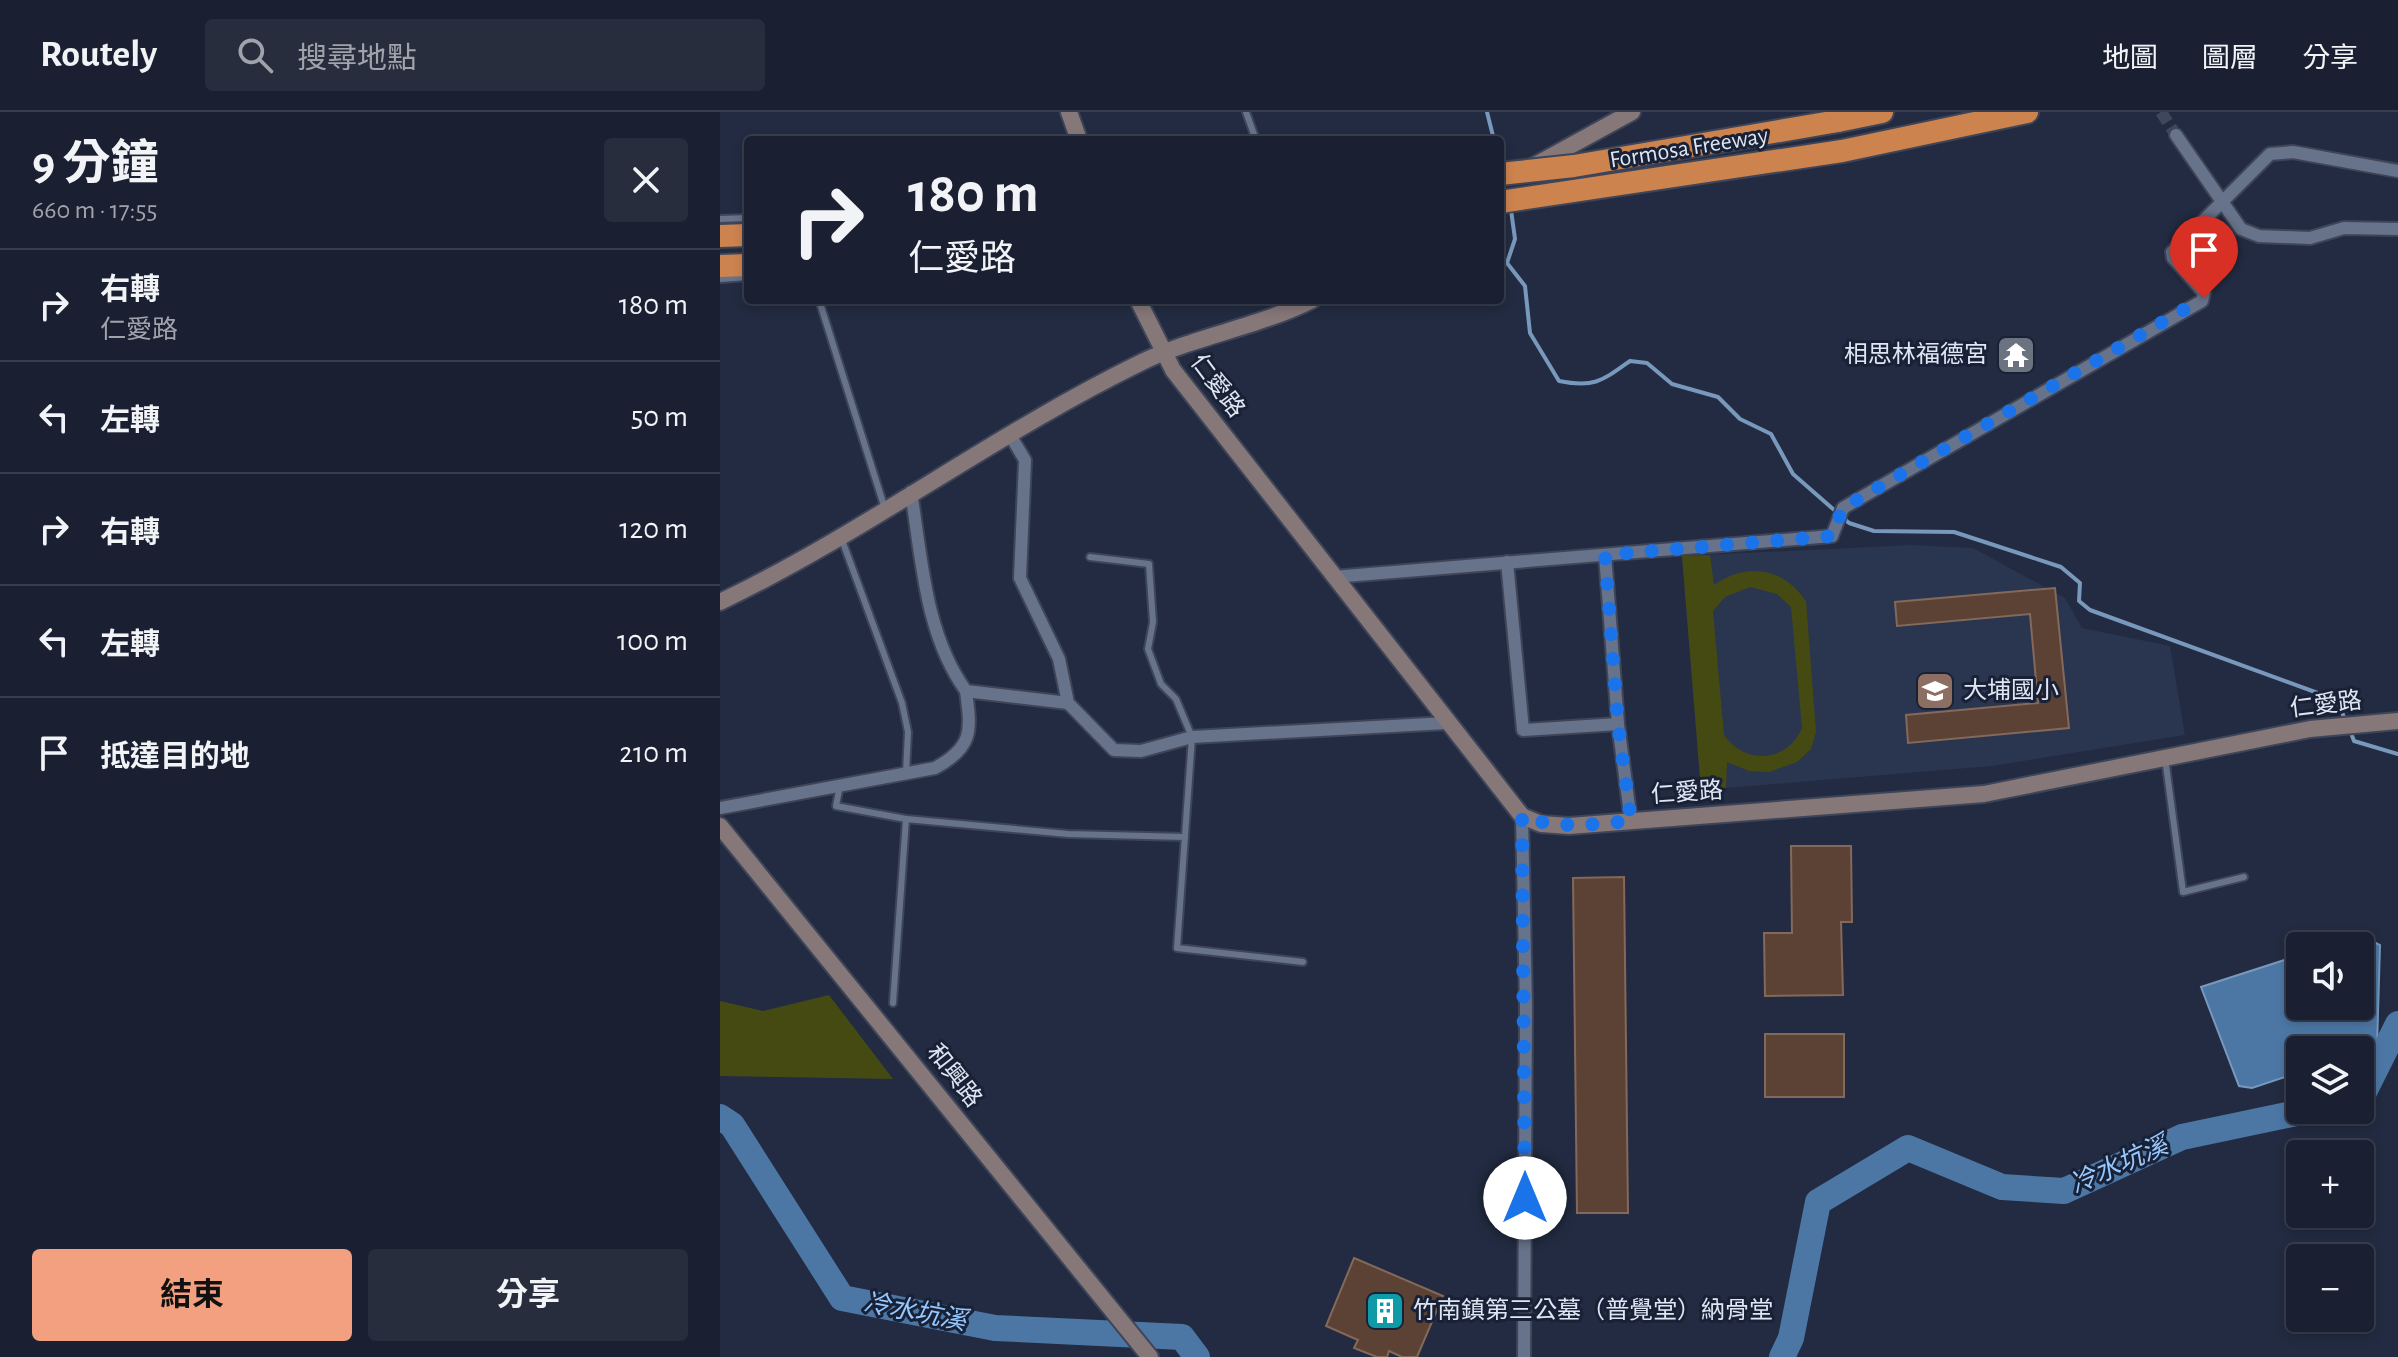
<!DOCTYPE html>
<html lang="zh-TW">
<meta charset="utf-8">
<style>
:root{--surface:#1a2031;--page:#272d3d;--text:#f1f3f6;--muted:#9fa3ab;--line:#383e4d;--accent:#f2a07f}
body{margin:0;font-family:"Alegreya Sans","Noto Sans TC",sans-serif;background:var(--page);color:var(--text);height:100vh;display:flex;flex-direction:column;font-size:30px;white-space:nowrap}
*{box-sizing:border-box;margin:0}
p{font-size:26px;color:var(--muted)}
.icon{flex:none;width:44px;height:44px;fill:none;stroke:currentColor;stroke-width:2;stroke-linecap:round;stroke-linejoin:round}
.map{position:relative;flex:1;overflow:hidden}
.side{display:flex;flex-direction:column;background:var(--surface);width:720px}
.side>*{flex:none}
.hud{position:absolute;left:24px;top:24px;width:760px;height:168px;border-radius:8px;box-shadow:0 4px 12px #0003,0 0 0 2px var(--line);background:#1a2031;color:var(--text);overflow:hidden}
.fabs{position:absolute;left:1566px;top:820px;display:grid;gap:16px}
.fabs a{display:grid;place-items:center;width:88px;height:88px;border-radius:8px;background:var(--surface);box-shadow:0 4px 12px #0003,0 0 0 2px var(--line);font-size:40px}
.pin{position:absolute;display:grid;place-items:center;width:68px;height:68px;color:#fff;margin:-82px -34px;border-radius:50% 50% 50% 0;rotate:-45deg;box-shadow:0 0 8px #0007}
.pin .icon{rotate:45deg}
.me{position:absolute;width:88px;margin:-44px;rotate:0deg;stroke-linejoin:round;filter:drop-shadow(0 0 6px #0008)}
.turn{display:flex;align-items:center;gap:28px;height:168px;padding:0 32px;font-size:36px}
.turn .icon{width:104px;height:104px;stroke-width:2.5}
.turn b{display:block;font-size:56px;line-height:68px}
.round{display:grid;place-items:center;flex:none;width:84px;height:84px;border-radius:8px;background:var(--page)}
.headline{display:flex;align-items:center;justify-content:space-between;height:136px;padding:0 32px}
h1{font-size:48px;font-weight:700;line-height:60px}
.action{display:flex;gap:16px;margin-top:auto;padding:16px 32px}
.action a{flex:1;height:92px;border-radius:8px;background:var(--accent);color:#111;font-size:32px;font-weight:700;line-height:92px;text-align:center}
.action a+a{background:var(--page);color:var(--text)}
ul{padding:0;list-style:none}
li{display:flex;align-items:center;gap:24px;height:112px;padding:0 32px;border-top:2px solid var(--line)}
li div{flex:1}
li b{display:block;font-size:30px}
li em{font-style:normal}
header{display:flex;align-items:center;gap:48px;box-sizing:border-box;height:112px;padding:0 40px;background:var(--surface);border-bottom:2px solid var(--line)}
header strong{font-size:38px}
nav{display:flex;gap:44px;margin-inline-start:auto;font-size:28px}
.search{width:560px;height:72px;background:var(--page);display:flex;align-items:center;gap:20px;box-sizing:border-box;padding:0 28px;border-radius:8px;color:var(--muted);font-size:30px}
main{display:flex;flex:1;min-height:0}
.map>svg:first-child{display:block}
.built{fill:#2a3550}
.green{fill:#454a13;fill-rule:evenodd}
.water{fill:#4c77a5;stroke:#7898bc;stroke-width:2}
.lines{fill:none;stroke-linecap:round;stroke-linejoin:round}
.stream{stroke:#7898bc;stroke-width:4}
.river{stroke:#4c77a5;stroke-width:26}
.building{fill:#5c4235;stroke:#84695a;stroke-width:2}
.street-tunnel{stroke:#3e475c;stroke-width:12;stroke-dasharray:12 6;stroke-linecap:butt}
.lane-casing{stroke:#3e4558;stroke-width:10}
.street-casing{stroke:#3e4558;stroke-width:16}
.secondary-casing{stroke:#3e4558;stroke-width:20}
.highway-casing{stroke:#3e4558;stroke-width:26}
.lane{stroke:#67728b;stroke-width:6}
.street{stroke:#67728b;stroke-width:12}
.secondary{stroke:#867779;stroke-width:16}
.highway{stroke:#cd834e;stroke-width:22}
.highway-bridge-casing{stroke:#3e4558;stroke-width:26;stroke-linecap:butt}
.highway-bridge{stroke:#cd834e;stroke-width:22}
.route{stroke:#1a73e8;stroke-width:14;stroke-dasharray:0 25.2}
.labels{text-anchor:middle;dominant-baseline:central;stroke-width:6;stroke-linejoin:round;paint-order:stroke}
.street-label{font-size:24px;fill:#dee5f3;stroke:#192136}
.poi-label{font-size:24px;fill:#dee5f3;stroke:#192136;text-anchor:start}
.water-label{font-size:26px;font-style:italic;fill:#97c8ff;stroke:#192136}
</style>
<header>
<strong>Routely</strong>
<div class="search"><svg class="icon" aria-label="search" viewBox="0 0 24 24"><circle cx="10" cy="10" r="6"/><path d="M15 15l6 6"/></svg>搜尋地點</div>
<nav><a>地圖</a><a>圖層</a><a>分享</a></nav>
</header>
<main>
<section class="side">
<div class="headline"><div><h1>9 分鐘</h1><p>660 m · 17:55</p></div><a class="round"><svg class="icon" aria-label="close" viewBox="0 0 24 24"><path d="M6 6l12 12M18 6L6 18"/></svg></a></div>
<ul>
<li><svg class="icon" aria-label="right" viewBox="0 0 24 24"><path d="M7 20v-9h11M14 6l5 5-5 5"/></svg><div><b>右轉</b><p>仁愛路</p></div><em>180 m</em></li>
<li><svg class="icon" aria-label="left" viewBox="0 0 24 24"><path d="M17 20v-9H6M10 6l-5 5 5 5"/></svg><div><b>左轉</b></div><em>50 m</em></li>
<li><svg class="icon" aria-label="right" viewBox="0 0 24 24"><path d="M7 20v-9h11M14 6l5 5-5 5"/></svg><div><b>右轉</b></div><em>120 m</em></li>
<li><svg class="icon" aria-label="left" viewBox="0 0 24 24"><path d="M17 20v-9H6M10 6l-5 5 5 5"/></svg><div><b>左轉</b></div><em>100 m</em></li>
<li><svg class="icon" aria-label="arrive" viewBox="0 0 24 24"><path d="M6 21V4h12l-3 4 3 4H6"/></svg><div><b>抵達目的地</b></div><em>210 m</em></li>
</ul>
<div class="action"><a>結束</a><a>分享</a></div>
</section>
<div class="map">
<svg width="1678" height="1245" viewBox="0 0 1678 1245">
<rect width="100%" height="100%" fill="#222b41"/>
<polygon class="built" points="1191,433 1253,436 1345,486 1362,516 1450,534 1465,623 1272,654 981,678 962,444"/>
<g class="green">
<path d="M990 443 994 473C1026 450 1063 455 1086 489L1096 620 1091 637 1077 650 1049 660 1029 659 1007 650 1006 676 981 678 962 444ZM1030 475 1057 482 1071 495 1082 616C1067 651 1025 653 1004 623L993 499 1005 485Z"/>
<polygon points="109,883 173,967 0,964 0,889 43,899"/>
</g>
<polygon class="water" points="1648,827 1660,833 1657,935 1640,941 1580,938 1580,960 1532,976 1519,974 1481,875 1580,843 1580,894 1640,894 1640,834 1617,834"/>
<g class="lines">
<g class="stream">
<polyline points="767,0 774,28"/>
<path d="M791 98 795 127 787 151 805 174 810 221 839 269C874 276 882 269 910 249L927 251 952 272 998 285 1020 307 1051 322 1073 362 1129 411 1154 419 1234 420 1341 455 1360 471 1359 489 1370 498 1617 588 1626 610"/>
<polyline points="1630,618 1634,629 1678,642"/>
</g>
<g class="river">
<polyline points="1640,988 1678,912"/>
<polyline points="0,1005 12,1013 122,1186 275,1216 462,1225 477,1245"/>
<polyline points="1062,1245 1071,1226 1098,1090 1188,1036 1282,1075 1344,1079 1462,1025 1591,998"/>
</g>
</g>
<g class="building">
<polygon points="1335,476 1349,616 1188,631 1186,603 1318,591 1310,502 1177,514 1175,490"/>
<polygon points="1071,734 1131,734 1132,810 1121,810 1123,883 1045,884 1044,821 1072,821"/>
<polygon points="904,765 908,1101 857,1101 853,766"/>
<rect x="1045" y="922" width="79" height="63"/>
<polygon points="634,1146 723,1184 697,1245 682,1245 669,1239 667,1245 657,1245 634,1236 638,1228 606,1214"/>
</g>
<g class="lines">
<polyline class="street-tunnel" points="1441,0 1456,23"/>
<g class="lane-casing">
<g id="lane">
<polyline points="526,0 536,28"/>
<polyline points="0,107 28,106"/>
<polyline points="0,167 28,165"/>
<polyline points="99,188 165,397"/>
<polyline points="122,428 182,591 188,620 186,661"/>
<polyline points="370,445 429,452 433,510 428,537 441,572 456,587 472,625 457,836 583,850"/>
<polyline points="1445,646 1463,780 1524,765"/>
<polyline points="120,673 116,694 186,707"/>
<polyline points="173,891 186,707 348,722 465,725"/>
</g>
</g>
<g class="street-casing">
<g id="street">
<polyline points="1456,23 1521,117 1539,124 1590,126 1624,116 1678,117"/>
<polyline points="290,323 305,348 300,466 339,547 348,591 394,638 421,639 472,625 727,611"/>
<path d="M191 380C202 448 205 522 246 579L348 591"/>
<polyline points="885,443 898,612 911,709"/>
<polyline points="787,450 803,618 898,612"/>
<polyline points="613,465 1112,424 1123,396 1482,189 1484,181 1453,146 1452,140 1550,42 1573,40 1678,59"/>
<path d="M0 696 215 656C254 635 251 618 246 579"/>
<polyline points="802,704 806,895 804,1245"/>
</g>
</g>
<g class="secondary-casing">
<g id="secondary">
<polyline points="349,0 359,28"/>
<polyline points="810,56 912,0"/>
<polyline points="418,188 453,258 802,704 821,712 849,714 1264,682 1590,617 1678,609"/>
<path d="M0 490C146 420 276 321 422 250 476 224 538 215 592 188"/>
<polyline points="0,714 430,1245"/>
</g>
</g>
<g class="highway-casing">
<g id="highway">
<polyline points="1118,9 1162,0"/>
<polyline points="780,90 1122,39 1307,0"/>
<polyline points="0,124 28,123"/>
<polyline points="0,154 28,153"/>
</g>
</g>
<use href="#lane" class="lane"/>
<use href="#street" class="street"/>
<use href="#secondary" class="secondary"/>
<use href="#highway" class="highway"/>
<g class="highway-bridge-casing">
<polyline id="highway-bridge" points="780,62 854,54 1118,9"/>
</g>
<use href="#highway-bridge" class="highway-bridge"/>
</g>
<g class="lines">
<path class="route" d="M805 1086 802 704C838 718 873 712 911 709L898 612 885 443 1112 424 1123 396 1484 186"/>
</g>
<defs>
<g id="temple-square" transform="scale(2)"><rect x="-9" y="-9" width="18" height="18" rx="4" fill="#6b7280" stroke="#192136"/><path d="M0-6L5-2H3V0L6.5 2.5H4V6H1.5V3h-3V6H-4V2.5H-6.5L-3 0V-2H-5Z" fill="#fff"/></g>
<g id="school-square" transform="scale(2)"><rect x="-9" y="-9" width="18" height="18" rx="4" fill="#8d6e63" stroke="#192136"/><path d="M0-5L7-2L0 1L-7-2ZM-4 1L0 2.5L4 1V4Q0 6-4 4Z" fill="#fff"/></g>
<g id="building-square" transform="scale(2)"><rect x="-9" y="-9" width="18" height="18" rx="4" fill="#0f9aa8" stroke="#192136"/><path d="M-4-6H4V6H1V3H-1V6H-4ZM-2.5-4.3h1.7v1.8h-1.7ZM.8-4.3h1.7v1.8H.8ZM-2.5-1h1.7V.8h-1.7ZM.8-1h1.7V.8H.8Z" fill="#fff"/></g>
</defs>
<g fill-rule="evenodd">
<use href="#temple-square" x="1296" y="243"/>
<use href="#school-square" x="1215" y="579"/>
<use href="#building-square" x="665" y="1199"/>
</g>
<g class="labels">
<g class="street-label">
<text transform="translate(969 36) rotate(-9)">Formosa Freeway</text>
<text transform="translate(497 274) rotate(53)">仁愛路</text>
<text transform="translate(1606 593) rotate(-7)">仁愛路</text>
<text transform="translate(967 681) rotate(-4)">仁愛路</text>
<text transform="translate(234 964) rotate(52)">和興路</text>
</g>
<g class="poi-label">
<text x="1268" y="243" text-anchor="end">相思林福德宮</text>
<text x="1243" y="579">大埔國小</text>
<text x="693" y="1199">竹南鎮第三公墓（普覺堂）納骨堂</text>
</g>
<g class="water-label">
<text transform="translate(1399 1053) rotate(-24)">冷水坑溪</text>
<text transform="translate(195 1200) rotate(11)">冷水坑溪</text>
</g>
</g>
</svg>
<div class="fabs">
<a><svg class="icon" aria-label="sound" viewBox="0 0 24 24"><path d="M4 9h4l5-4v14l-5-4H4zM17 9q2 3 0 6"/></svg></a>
<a><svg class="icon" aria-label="layers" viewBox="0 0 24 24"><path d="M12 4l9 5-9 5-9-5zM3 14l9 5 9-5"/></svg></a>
<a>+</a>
<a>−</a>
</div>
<div class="pin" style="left:1484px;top:186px;background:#d93025"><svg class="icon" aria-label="arrive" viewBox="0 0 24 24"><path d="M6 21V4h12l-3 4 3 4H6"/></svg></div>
<svg class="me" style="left:805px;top:1086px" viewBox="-20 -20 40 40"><circle r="19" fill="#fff"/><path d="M0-13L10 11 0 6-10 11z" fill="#1a73e8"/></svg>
<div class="hud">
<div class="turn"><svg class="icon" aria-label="right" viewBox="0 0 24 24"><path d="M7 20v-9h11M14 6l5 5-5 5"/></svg><div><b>180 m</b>仁愛路</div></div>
</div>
</div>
</main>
